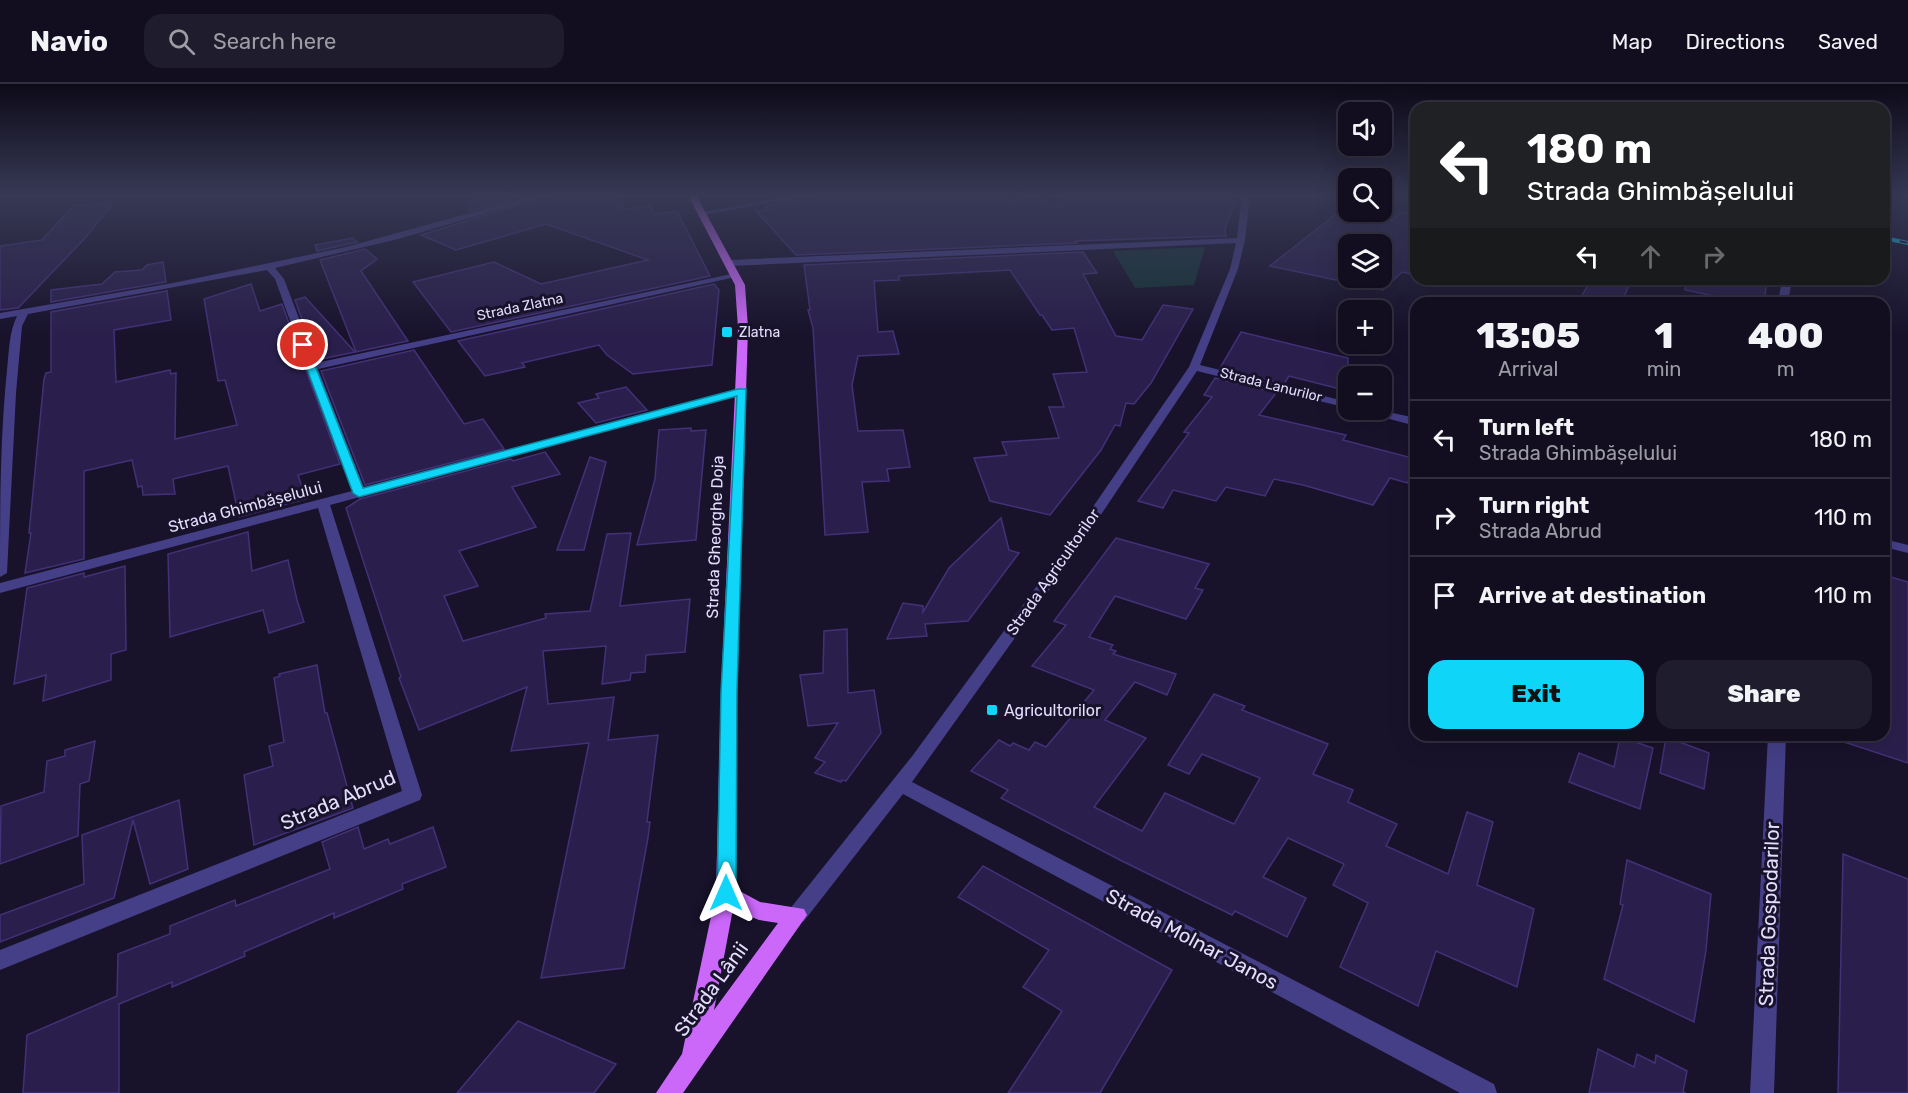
<!DOCTYPE html>
<meta charset="utf-8">
<style>
:root{--surface:#120e20;--page:#1f1c2d;--text:#f1f3f6;--muted:#9c9ca5;--line:#312e3e;--accent:#0fd5f8}
body{margin:0;font-family:Rubik,sans-serif;background:var(--page);color:var(--text);height:100vh;display:flex;flex-direction:column;font-size:22px;white-space:nowrap}
*{box-sizing:border-box;margin:0}
p{font-size:20px;color:var(--muted)}
.icon{flex:none;width:33px;height:33px;fill:none;stroke:currentColor;stroke-width:2;stroke-linecap:round;stroke-linejoin:round}
.map{position:relative;flex:1;overflow:hidden}
.panel{position:absolute;left:1410px;top:213px;width:480px;height:444px;display:flex;flex-direction:column;background:var(--surface);border-radius:18px;box-shadow:0 6px 24px #0002,0 0 0 2px var(--line)}
.panel>*{flex:none}
.hud{position:absolute;left:1410px;top:18px;width:480px;height:183px;border-radius:18px;box-shadow:0 6px 24px #0002,0 0 0 2px var(--line);background:#202124;color:#fff;overflow:hidden}
.controls{position:absolute;left:1338px;top:18px;display:grid;gap:12px}
.controls a{display:grid;place-items:center;width:54px;height:54px;border-radius:12px;background:var(--surface);box-shadow:0 6px 24px #0002,0 0 0 2px var(--line);font-size:30px}
.pin{position:absolute;display:grid;place-items:center;width:51px;height:51px;color:#fff;margin:-26px;border:3px solid #fff;border-radius:50%;box-shadow:0 2px 6px #0007}
.me{position:absolute;width:66px;margin:-33px;rotate:0deg;stroke-linejoin:round;filter:drop-shadow(0 0 4px #0008)}
.turn{display:flex;align-items:center;gap:21px;height:126px;padding:0 18px;font-size:27px}
.turn .icon{width:78px;height:78px;stroke-width:2.5}
.turn b{display:block;font-size:42px;line-height:51px}
.lanes{display:flex;align-items:center;height:57px;padding:0 18px;background:#0003;justify-content:center;gap:30px;direction:ltr}
.lanes .off{opacity:.35}
.eta{display:flex;justify-content:space-evenly;align-items:center;height:102px;text-align:center}
.eta b{font-size:36px;font-weight:800;line-height:42px}
.primary-button{display:flex;gap:12px;margin-top:auto;padding:12px 18px}
.primary-button a{flex:1;height:69px;border-radius:18px;background:var(--accent);color:#111;font-size:24px;font-weight:800;line-height:69px;text-align:center}
.primary-button a+a{background:var(--page);color:var(--text)}
ul{padding:0;list-style:none}
li{display:flex;align-items:center;gap:18px;height:78px;padding:0 18px;border-top:2px solid var(--line)}
li div{flex:1}
li b{display:block;font-size:22px}
li em{font-style:normal}
header{display:flex;align-items:center;gap:36px;box-sizing:border-box;height:84px;padding:0 30px;background:var(--surface);border-bottom:2px solid var(--line)}
header strong{font-size:28px}
nav{display:flex;gap:33px;margin-inline-start:auto;font-size:21px}
.search{width:420px;height:54px;background:var(--page);display:flex;align-items:center;gap:15px;box-sizing:border-box;padding:0 21px;border-radius:18px;color:var(--muted);font-size:22px}
.map>svg:first-child{display:block}
.green{fill:#153435}
.building{fill:#2a1f4c;stroke:#433177;stroke-width:1.5;fill-rule:evenodd}
.lines{fill:none;stroke-linecap:round;stroke-linejoin:round}
.minor{fill:#453f88;fill-rule:evenodd}
.major{fill:#cb68fa;fill-rule:evenodd}
.rail-casing{stroke:#0fd5f8;stroke-width:4}
.rail{stroke:#18122b;stroke-width:2;stroke-dasharray:8;stroke-linecap:butt}
.route{fill:#0fd5f8;stroke:#0a8aa1;stroke-width:1.5}
.poi-dot{fill:#0fd5f8;stroke:#18122b;stroke-width:2}
.labels{text-anchor:middle;dominant-baseline:central;stroke-width:6;stroke-linejoin:round;paint-order:stroke}
.far-street-label{font-size:14px;fill:#e3ddfe;stroke:#18122b}
.far-poi-label{font-size:14px;fill:#e3ddfe;stroke:#18122b;text-anchor:start}
.street-label{font-size:16px;fill:#e3ddfe;stroke:#18122b}
.poi-label{font-size:16px;fill:#e3ddfe;stroke:#18122b;text-anchor:start}
.near-street-label{font-size:20px;fill:#e3ddfe;stroke:#18122b}
</style>
<header>
<strong>Navio</strong>
<div class="search"><svg class="icon" aria-label="search" viewBox="0 0 24 24"><circle cx="10" cy="10" r="6"/><path d="M15 15l6 6"/></svg>Search here</div>
<nav><a>Map</a><a>Directions</a><a>Saved</a></nav>
</header>
<div class="map">
<svg width="1908" height="1009" viewBox="0 0 1908 1009">
<rect width="100%" height="100%" fill="#18122b"/>
<polygon class="green" points="1205,163 1194,201 1135,204 1113,167"/>
<g class="building">
<polygon points="468,111 528,111 470,127"/>
<polygon points="550,111 621,111 623,125 650,122 654,130 677,127 710,192 451,248 413,198 494,178 541,200 648,176 546,140 456,166 421,151"/>
<polygon points="815,111 1010,111 1011,117 1036,112 1058,122 1059,111 1238,111 1225,144 1226,152 1075,157 1077,159 796,171 756,127 769,125 766,122 813,113"/>
<polygon points="114,118 86,153 18,224 0,226 0,162 42,156 73,122"/>
<path d="M1340 127 1392 136 1401 128 1416 130V191L1402 188 1383 206 1270 182ZM1348 160H1382V194H1348Z"/>
<polygon points="353,154 357,158 317,167 315,161"/>
<polygon points="365,165 377,175 361,187 408,257 356,268 320,176"/>
<polygon points="1083,168 1097,189 1083,190 1116,252 1142,256 1163,221 1193,225 1151,299 1134,320 1126,319 1120,342 1115,341 1101,366 1050,431 990,417 974,374 1007,371 1002,358 1059,354 1049,323 1064,323 1053,290 1087,288 1074,244 1052,246 1042,231 1040,231 1010,186 899,192 899,196 874,197 878,248 893,247 899,270 858,272 852,301 858,347 903,346 910,383 887,385 889,397 862,398 868,448 825,451 813,244 808,226 810,226 804,181"/>
<polygon points="163,178 166,198 51,218 51,206 102,200 115,188 142,186 147,181"/>
<polygon points="1591,195 1632,195 1621,219 1578,219"/>
<polygon points="1686,195 1767,195 1764,219 1748,219 1685,206"/>
<polygon points="251,200 260,227 282,220 340,380 298,391 306,415 239,433 228,382 173,395 175,410 143,411 142,402 138,403 132,376 84,387 84,475 25,489 31,449 29,449 44,295 46,289 51,288 51,228 167,207 171,236 114,246 116,298 170,286 171,290 176,289 175,355 237,341 225,296 218,297 204,215"/>
<polygon points="714,200 719,206 712,281 633,290 607,271 599,261 522,279 525,283 485,292 458,257"/>
<polygon points="305,213 355,268 317,276 295,216"/>
<polygon points="1241,248 1348,274 1348,307 1289,292 1284,300 1220,284"/>
<polygon points="414,266 464,340 483,335 504,365 365,401 321,287"/>
<polygon points="1215,294 1276,309 1259,331 1346,351 1343,356 1416,375 1416,387 1407,399 1390,394 1373,421 1303,401 1274,395 1265,412 1226,403 1216,417 1173,406 1163,424 1138,417 1189,349 1184,348 1212,313 1204,311"/>
<polygon points="626,303 647,326 596,339 578,319 599,314 596,310"/>
<polygon points="691,344 691,347 706,346 696,456 637,461 655,395 659,346"/>
<polygon points="545,368 560,390 512,403 536,443 459,467 478,502 444,512 463,557 546,534 545,530 590,527 607,450 631,449 620,522 690,515 685,568 646,571 645,588 631,589 630,596 602,600 606,562 543,567 548,620 614,613 608,656 658,651 647,738 650,738 648,754 624,884 541,894 589,659 511,667 527,603 419,646 399,594 401,593 346,424 360,415 511,375 513,377"/>
<polygon points="590,373 606,378 584,466 557,466"/>
<polygon points="1001,434 1009,466 1019,469 968,537 925,540 927,552 887,555 903,519 923,522 923,528 949,484"/>
<polygon points="248,448 252,487 288,476 297,516 304,538 269,549 263,526 170,553 168,470"/>
<polygon points="1116,454 1209,480 1195,504 1203,506 1186,535 1115,512 1089,553 1113,561 1110,565 1116,567 1113,570 1176,590 1167,611 1135,598 1105,636 1146,654 1094,723 1142,747 1165,709 1234,740 1260,694 1202,670 1189,690 1168,681 1214,610 1245,622 1242,626 1328,660 1313,690 1353,706 1348,718 1397,740 1386,762 1448,790 1467,728 1493,738 1477,801 1534,825 1517,903 1436,867 1418,922 1340,883 1368,819 1333,801 1344,780 1288,754 1263,793 1306,814 1287,853 1235,827 1232,831 1122,777 1001,714 1008,706 971,687 999,656 1010,662 1013,659 1029,666 1035,658 1046,663 1094,606 1032,582 1066,541 1054,537"/>
<polygon points="125,482 126,566 111,570 111,596 43,617 46,591 14,600 27,504 84,489 84,493"/>
<polygon points="1884,491 1908,498 1908,679 1838,656 1839,651 1884,651"/>
<polygon points="847,545 848,609 874,606 881,649 846,697 842,696 841,698 815,689 825,678 815,674 838,639 808,642 800,591 823,589 824,547"/>
<polygon points="317,581 325,629 327,629 353,724 254,761 244,691 273,682 269,662 284,658 274,594 280,592 279,590"/>
<polygon points="1620,653 1653,664 1640,725 1569,698 1579,669 1614,683"/>
<polygon points="1666,653 1709,669 1704,705 1660,689"/>
<polygon points="95,657 89,697 80,700 78,752 0,780 1,722 44,708 47,677 65,672 65,666"/>
<polygon points="179,716 188,785 150,800 133,736 114,814 0,858 0,831 84,800 82,751"/>
<polygon points="358,743 364,765 388,755 390,760 433,743 446,783 402,800 403,805 334,834 334,829 244,868 245,872 172,903 172,898 119,920 119,1009 23,1009 27,951 117,912 118,870 170,850 170,842 235,816 236,822 330,785 322,758"/>
<polygon points="1843,770 1908,795 1908,1009 1838,1009"/>
<polygon points="1627,776 1711,810 1706,866 1694,938 1604,895 1623,821 1620,820"/>
<polygon points="983,782 1172,886 1100,1009 1008,1009 1062,927 1023,903 1049,866 958,813"/>
<polygon points="518,937 529,942 616,980 594,1009 457,1009"/>
<polygon points="1598,965 1634,983 1637,970 1655,979 1656,971 1687,987 1683,1008 1686,1009 1589,1009"/>
</g>
<g class="lines">
<g class="minor">
<path d="M536 111H548L398 155 275 184 284 195 316 279 736 189 740 192 318 285 364 404 742 305 746 306V310L330 421 422 711 420 716 0 886V866L402 707 318 424 0 509V499L352 407 275 195 267 186 28 230 22 242 16 309 7 489 0 493C0 424 0 355 7 286 9 268 9 248 17 232L0 235V229L173 199 346 163Z"/>
<polygon points="796,111 813,111 702,131 698,129"/>
<polygon points="1242,111 1250,111 1245,156 1238,185 1200,281 1348,318 1348,324 1197,287 1074,471 912,698 1494,1000 1497,1009 1460,1009 903,710 804,837 796,840 788,837 785,831 913,671 1064,465 1189,283 1230,185 1236,159 729,182 725,179 729,176 1237,154"/>
<polygon points="1782,195 1792,195 1788,219 1778,219"/>
<polygon points="1361,326 1379,326 1416,334 1416,342 1363,328"/>
<polygon points="1884,455 1908,461 1908,469 1884,463"/>
<polygon points="1768,651 1786,651 1774,1009 1750,1009"/>
</g>
<path class="major" d="M688 111H696L745 201 748 244 737 607 736 805 760 818 804 825 807 831 683 1009H656L682 970 716 809 721 607 738 244 735 201ZM733 825 759 836 778 839 714 926Z"/>
<g class="rail-casing">
<polyline id="rail" points="1884,154 1908,159"/>
</g>
<use href="#rail" class="rail"/>
</g>
<linearGradient id="sky" x2="0" y2="1"><stop stop-color="#0d0a18"/><stop offset="0.44" stop-color="#373955"/><stop offset="1" stop-color="#373955" stop-opacity="0"/></linearGradient>
<rect width="1908" height="252" fill="url(#sky)"/>
<polygon class="route" points="303,258 307,261 363,404 738,305 746,305 737,607 736,809 733,815 726,817 720,815 717,809 721,607 737,312 359,413 353,409 298,261"/>
<g class="poi-dot">
<rect x="721" y="242" width="12" height="12" rx="3"/>
<rect x="986" y="620" width="12" height="12" rx="3"/>
</g>
<g class="labels">
<g class="far-street-label">
<text transform="translate(520 223) rotate(-12)">Strada Zlatna</text>
<text transform="translate(1271 301) rotate(14)">Strada Lanurilor</text>
</g>
<g class="far-poi-label">
<text x="739" y="248">Zlatna</text>
</g>
<g class="street-label">
<text transform="translate(245 423) rotate(-15)">Strada Ghimbășelului</text>
<text transform="translate(715 453) rotate(-88)">Strada Gheorghe Doja</text>
<text transform="translate(1053 488) rotate(-55)">Strada Agricultorilor</text>
</g>
<g class="poi-label">
<text x="1004" y="626">Agricultorilor</text>
</g>
<g class="near-street-label">
<text transform="translate(338 716) rotate(-23)">Strada Abrud</text>
<text transform="translate(1769 830) rotate(-88)">Strada Gospodarilor</text>
<text transform="translate(1192 855) rotate(28)">Strada Molnar Janos</text>
<text transform="translate(711 905) rotate(-54)">Strada Lânii</text>
</g>
</g>
</svg>
<div class="controls">
<a><svg class="icon" aria-label="sound" viewBox="0 0 24 24"><path d="M4 9h4l5-4v14l-5-4H4zM17 9q2 3 0 6"/></svg></a>
<a><svg class="icon" aria-label="search" viewBox="0 0 24 24"><circle cx="10" cy="10" r="6"/><path d="M15 15l6 6"/></svg></a>
<a><svg class="icon" aria-label="layers" viewBox="0 0 24 24"><path d="M12 4l9 5-9 5-9-5zM3 14l9 5 9-5"/></svg></a>
<a>+</a>
<a>−</a>
</div>
<div class="pin" style="left:303px;top:261px;background:#d93025"><svg class="icon" aria-label="arrive" viewBox="0 0 24 24"><path d="M6 21V4h12l-3 4 3 4H6"/></svg></div>
<svg class="me" style="left:726px;top:809px" viewBox="-20 -20 40 40"><path d="M0-17L14 15 0 8-14 15z" fill="#0fd5f8" stroke="#fff" stroke-width="4"/></svg>
<div class="hud">
<div class="turn"><svg class="icon" aria-label="left" viewBox="0 0 24 24"><path d="M17 20v-9H6M10 6l-5 5 5 5"/></svg><div><b>180 m</b>Strada Ghimbășelului</div></div>
<div class="lanes"><svg class="icon" aria-label="left" viewBox="0 0 24 24"><path d="M17 20v-9H6M10 6l-5 5 5 5"/></svg><svg class="icon off" aria-label="ahead" viewBox="0 0 24 24"><path d="M12 20V5M6 11l6-6 6 6"/></svg><svg class="icon off" aria-label="right" viewBox="0 0 24 24"><path d="M7 20v-9h11M14 6l5 5-5 5"/></svg></div>
</div>
<section class="panel">
<div class="eta">
<div><b>13:05</b><p>Arrival</p></div>
<div><b>1</b><p>min</p></div>
<div><b>400</b><p>m</p></div>
</div>
<ul>
<li><svg class="icon" aria-label="left" viewBox="0 0 24 24"><path d="M17 20v-9H6M10 6l-5 5 5 5"/></svg><div><b>Turn left</b><p>Strada Ghimbășelului</p></div><em>180 m</em></li>
<li><svg class="icon" aria-label="right" viewBox="0 0 24 24"><path d="M7 20v-9h11M14 6l5 5-5 5"/></svg><div><b>Turn right</b><p>Strada Abrud</p></div><em>110 m</em></li>
<li><svg class="icon" aria-label="arrive" viewBox="0 0 24 24"><path d="M6 21V4h12l-3 4 3 4H6"/></svg><div><b>Arrive at destination</b></div><em>110 m</em></li>
</ul>
<div class="primary-button"><a>Exit</a><a>Share</a></div>
</section>
</div>
